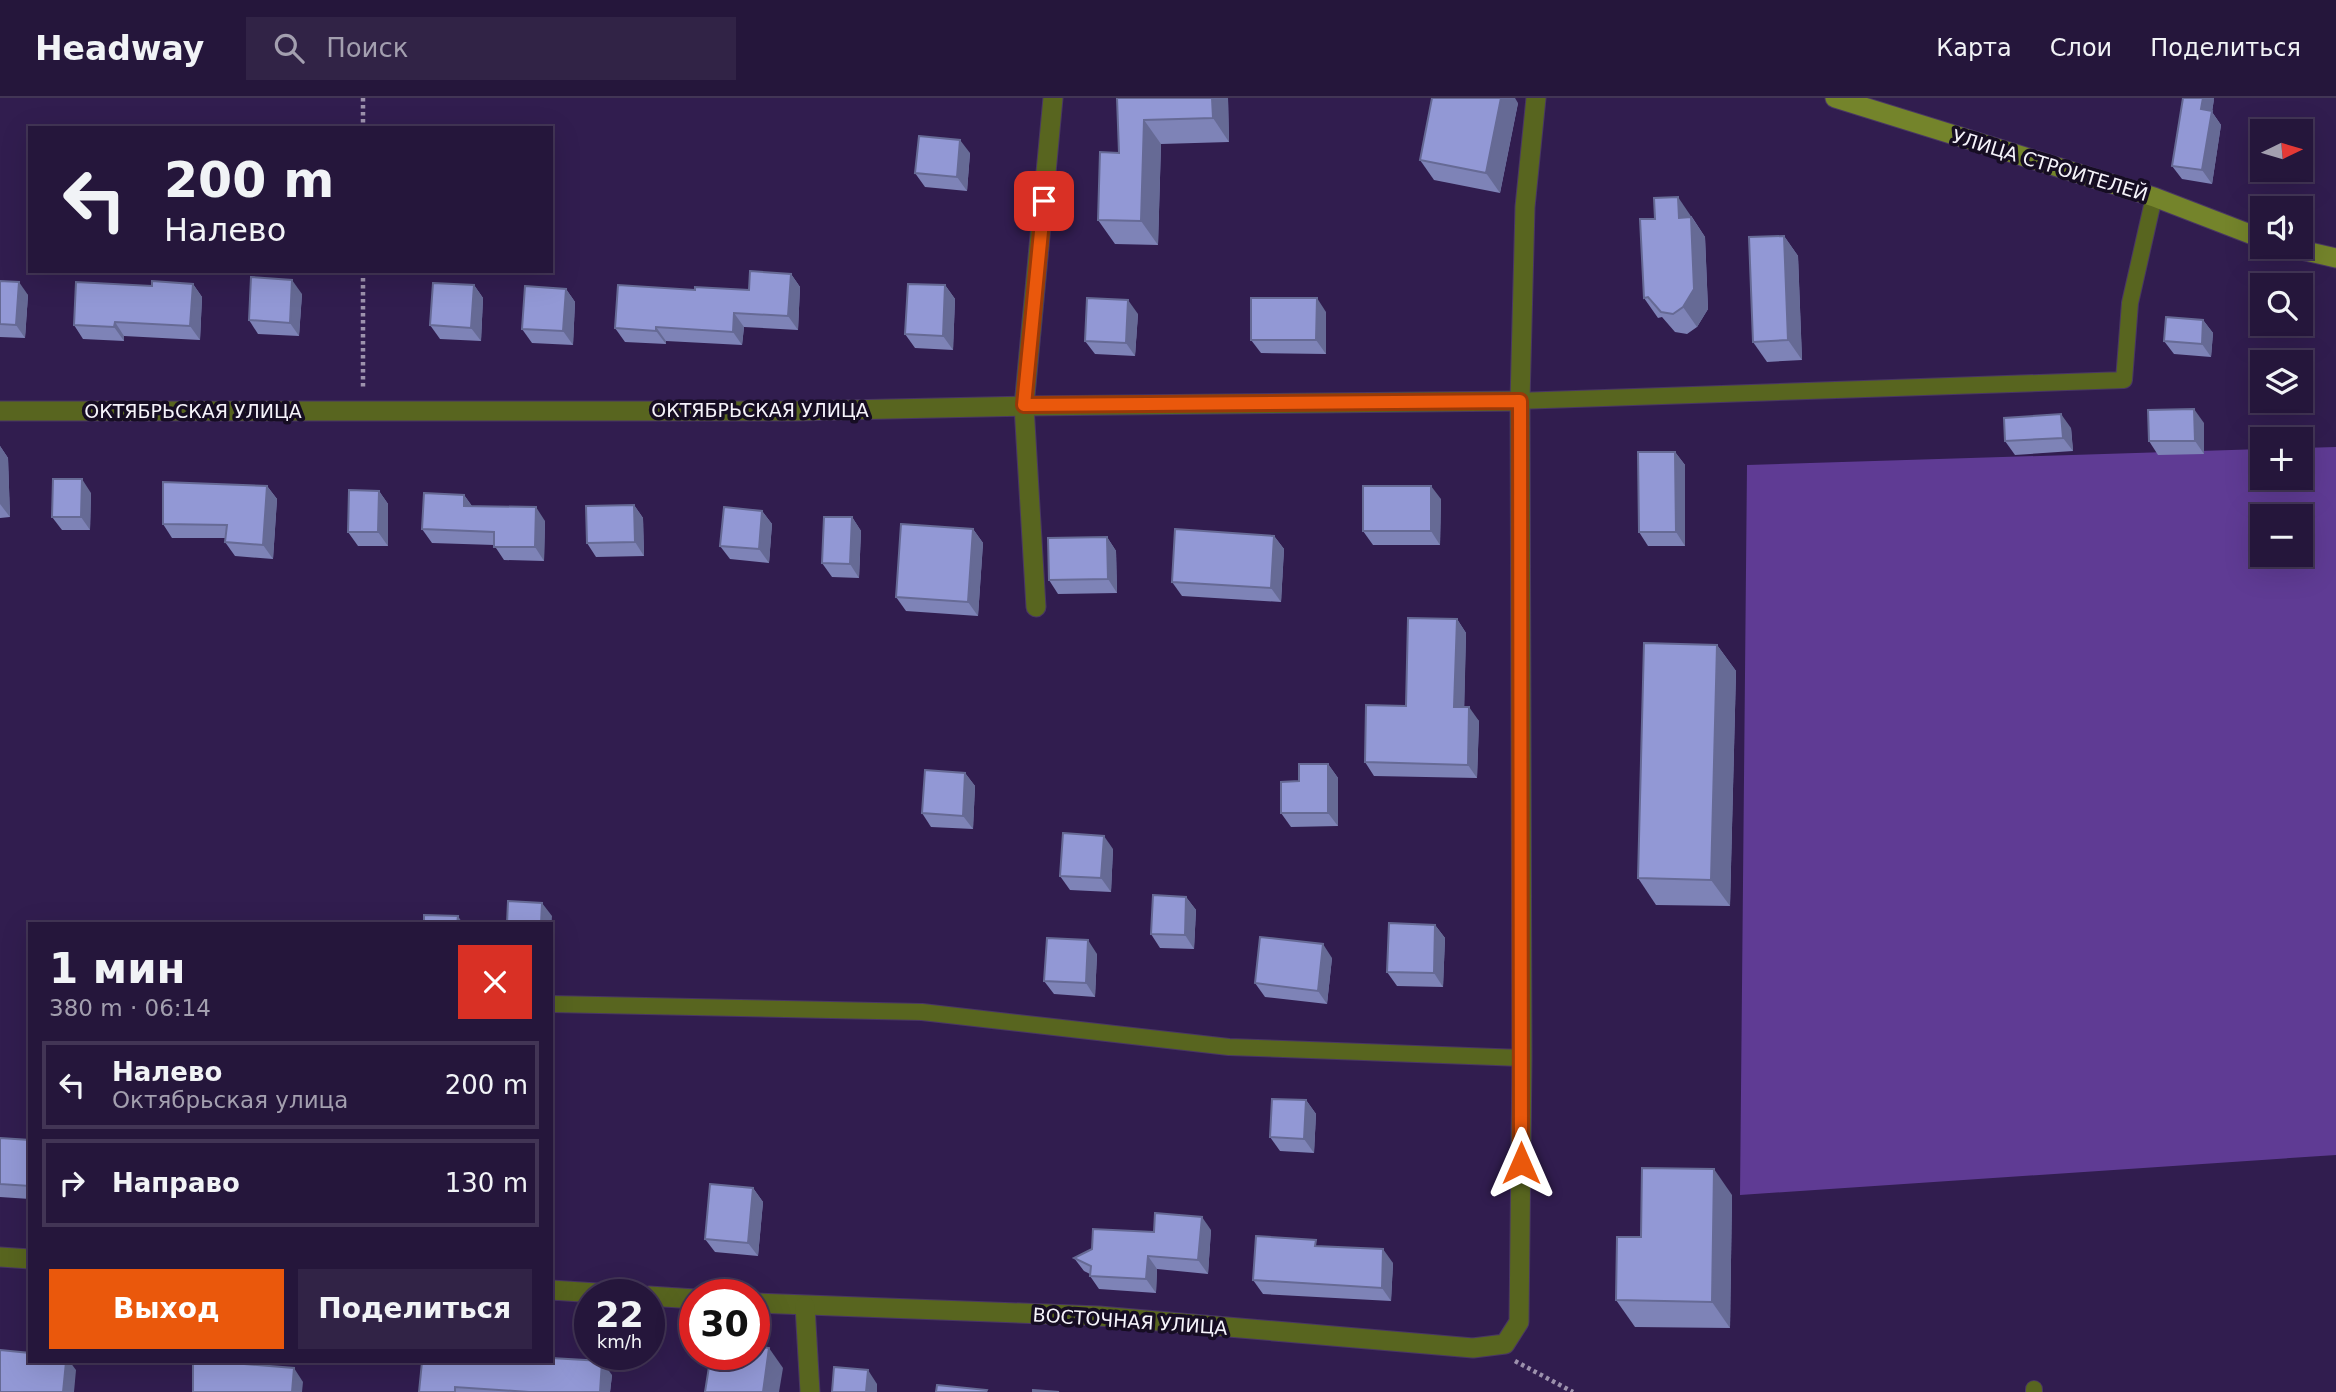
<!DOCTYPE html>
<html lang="ru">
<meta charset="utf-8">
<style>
:root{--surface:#25163b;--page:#312346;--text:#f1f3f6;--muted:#a39faf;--line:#423555;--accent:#ea580c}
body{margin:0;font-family:"DejaVu Sans",sans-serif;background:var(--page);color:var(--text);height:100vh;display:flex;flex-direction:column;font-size:26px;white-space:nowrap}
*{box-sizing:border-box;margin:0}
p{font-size:23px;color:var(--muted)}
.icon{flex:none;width:38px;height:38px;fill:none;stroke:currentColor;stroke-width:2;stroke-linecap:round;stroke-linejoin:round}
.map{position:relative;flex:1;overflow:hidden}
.panel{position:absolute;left:28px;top:824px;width:525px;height:441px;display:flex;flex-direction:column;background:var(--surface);border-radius:0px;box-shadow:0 7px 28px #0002,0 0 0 2px var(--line)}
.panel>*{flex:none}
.hud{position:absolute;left:28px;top:28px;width:525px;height:147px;border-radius:0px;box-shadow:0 7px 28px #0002,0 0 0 2px var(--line);background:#25163b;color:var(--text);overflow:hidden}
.needle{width:46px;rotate:85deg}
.fabs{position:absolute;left:2250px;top:21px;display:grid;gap:14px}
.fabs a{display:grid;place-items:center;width:63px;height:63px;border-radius:0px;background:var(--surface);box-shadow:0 7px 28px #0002,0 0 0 2px var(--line);font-size:35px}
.speed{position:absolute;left:574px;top:1181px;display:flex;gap:14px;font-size:35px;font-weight:700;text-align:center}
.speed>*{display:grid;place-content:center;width:91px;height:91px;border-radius:50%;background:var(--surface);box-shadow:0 7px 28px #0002,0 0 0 2px var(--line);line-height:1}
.speed small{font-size:18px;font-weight:400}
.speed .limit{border:10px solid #d22;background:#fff;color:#111}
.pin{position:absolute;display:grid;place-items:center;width:60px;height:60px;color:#fff;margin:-30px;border-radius:14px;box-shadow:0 4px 10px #0006}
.me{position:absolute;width:77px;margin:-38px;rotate:0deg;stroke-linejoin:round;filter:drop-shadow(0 0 5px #0008)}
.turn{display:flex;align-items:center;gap:24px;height:147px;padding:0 21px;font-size:32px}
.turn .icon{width:91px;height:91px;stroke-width:2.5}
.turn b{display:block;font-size:49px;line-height:60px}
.round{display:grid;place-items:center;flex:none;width:74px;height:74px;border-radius:0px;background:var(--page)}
.overview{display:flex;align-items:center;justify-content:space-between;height:119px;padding:0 21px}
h1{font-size:42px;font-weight:700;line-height:52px}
.action{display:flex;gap:14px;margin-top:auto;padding:14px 21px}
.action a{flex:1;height:80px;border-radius:0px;background:var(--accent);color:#fff;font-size:28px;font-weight:700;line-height:80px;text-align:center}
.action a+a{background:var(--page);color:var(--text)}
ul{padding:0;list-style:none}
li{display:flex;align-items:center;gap:21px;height:88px;margin:0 14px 10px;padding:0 7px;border:4px solid var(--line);border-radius:0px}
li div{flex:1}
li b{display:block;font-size:26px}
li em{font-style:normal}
header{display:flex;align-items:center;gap:42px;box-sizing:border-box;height:98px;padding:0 35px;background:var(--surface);border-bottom:2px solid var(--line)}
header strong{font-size:33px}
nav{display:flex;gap:38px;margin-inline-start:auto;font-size:24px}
.search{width:490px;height:63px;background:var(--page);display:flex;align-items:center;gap:18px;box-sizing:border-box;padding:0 24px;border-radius:0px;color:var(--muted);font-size:26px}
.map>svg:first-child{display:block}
.green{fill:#5f3b94;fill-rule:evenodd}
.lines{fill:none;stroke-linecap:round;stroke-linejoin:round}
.service-casing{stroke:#493764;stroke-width:18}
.minor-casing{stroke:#493764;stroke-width:21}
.secondary-casing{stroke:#493764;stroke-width:21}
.path{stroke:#9d92ad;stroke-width:4.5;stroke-dasharray:3.5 3.5;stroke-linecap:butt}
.service{stroke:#58651f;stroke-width:16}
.minor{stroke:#58651f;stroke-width:19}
.secondary{stroke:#74842b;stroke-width:19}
.wall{fill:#7e83b7}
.shaded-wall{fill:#666a95}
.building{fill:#9298d5;stroke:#666a95;stroke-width:2}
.route-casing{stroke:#983908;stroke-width:18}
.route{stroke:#ea580c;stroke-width:12}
.labels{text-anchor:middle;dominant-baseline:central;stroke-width:7;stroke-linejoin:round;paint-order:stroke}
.street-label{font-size:19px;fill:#f5f3fa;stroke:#160d23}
</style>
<header>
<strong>Headway</strong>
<div class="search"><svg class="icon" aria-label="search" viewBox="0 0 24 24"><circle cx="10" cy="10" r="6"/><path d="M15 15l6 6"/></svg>Поиск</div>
<nav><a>Карта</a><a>Слои</a><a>Поделиться</a></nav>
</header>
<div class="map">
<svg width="2336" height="1294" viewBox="0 0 2336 1294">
<rect width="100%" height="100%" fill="#311d4f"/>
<path class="green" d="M2336 349V1057L1740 1097 1747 367 2263 351V380H2301V350ZM2263 418H2301V457H2263Z"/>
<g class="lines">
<g class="service-casing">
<g id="service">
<polyline points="1520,303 2124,282 2130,205 2154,99"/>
<polyline points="551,906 922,914 1229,949 1522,960"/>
<polyline points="2034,1294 2034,1291"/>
</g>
</g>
<g class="minor-casing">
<g id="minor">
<polyline points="0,313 797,313 1024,308 1520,303"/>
<polyline points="1036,509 1024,308 1053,0"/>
<polyline points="0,1159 30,1161"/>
<polyline points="551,1192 627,1197"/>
<polyline points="649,1198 695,1201"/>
<polyline points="754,1205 1099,1218 1473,1250 1505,1246 1519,1224 1522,960 1520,303 1525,109 1536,0"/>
<polyline points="805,1208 810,1294"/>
</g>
</g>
<g class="secondary-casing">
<g id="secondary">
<polyline points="1835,0 2154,99 2263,141"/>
<polyline points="2288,149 2336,160"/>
</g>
</g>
<g class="path">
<polyline points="363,0 363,30"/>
<polyline points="363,173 363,291"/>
<polyline points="1515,1263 1573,1294"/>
</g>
<use href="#service" class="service"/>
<use href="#minor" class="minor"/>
<use href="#secondary" class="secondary"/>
</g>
<g class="wall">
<polygon points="1117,0 1228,0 1229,44 1161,46 1158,147 1115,146 1098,122 1119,55"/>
<polygon points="2214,1 2212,14 2221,27 2212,86 2182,81 2172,68"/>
<polygon points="1518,5 1500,95 1434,82 1420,62"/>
<polygon points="970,55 967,93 925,89 915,75"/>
<polygon points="1692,119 1705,139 1708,211 1697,229 1687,236 1675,234 1662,219 1658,220 1644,200"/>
<polygon points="1784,138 1798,158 1802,262 1767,264 1753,244"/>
<polygon points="791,176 800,189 798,232 744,229 742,247 666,243 666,246 625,244 615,230 695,192 749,192"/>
<polygon points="0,183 28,197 25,240 0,239"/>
<polygon points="193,186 202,199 200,242 124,238 124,243 83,241 74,227 152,188"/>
<polygon points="474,187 483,200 481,243 440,241 430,227"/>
<polygon points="945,187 955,201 953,252 915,250 905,236"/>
<polygon points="566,191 575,204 573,247 532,245 522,231"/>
<polygon points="302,196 299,238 258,236 249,222"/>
<polygon points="1326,214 1326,256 1261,255 1251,242"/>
<polygon points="1138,216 1135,258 1095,256 1085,243"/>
<polygon points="2203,222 2213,235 2211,259 2174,256 2164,243"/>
<polygon points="2204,325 2204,356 2158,357 2149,343"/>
<polygon points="2071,330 2073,353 2015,357 2005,343"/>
<polygon points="0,348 8,360 10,419 0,420"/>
<polygon points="1675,354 1685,367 1685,448 1648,448 1639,434"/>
<polygon points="267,388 277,401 273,461 235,458 225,444 226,440 172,440 163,426"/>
<polygon points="379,393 388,406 388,448 358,448 348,434"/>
<polygon points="91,395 90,432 62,432 52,419"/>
<polygon points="464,397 472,408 545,423 544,463 504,462 494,447 432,445 422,431"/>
<polygon points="1441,401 1440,447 1373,447 1363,433"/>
<polygon points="634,407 643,420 644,458 596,459 587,445"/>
<polygon points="762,413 772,426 769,465 730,461 720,448"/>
<polygon points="852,419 861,433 859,480 832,479 822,465"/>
<polygon points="973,431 983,445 978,518 906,513 896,499"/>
<polygon points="1274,438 1284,451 1281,504 1182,498 1172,484"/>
<polygon points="1107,439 1116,453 1117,495 1058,496 1049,482"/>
<polygon points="1457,521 1466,535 1464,609 1479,623 1477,680 1374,678 1365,664 1406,608"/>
<polygon points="1717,547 1736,573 1730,808 1656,807 1638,780"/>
<polygon points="1328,666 1338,680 1338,728 1291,729 1281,715 1299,683"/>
<polygon points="965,675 975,688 973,731 931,729 922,715"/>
<polygon points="1113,751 1111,794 1070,792 1060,778"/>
<polygon points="1186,799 1196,812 1194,851 1160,850 1151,836"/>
<polygon points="1435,827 1445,840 1443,889 1397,888 1387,874"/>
<polygon points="1097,856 1095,899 1054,896 1044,883"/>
<polygon points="1332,860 1327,906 1265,899 1255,885"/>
<polygon points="1306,1002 1316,1016 1314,1055 1280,1053 1270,1039"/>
<polygon points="0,1040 30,1042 30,1101 0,1099"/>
<polygon points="753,1090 763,1104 758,1158 715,1154 705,1141"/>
<polygon points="1732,1097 1730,1230 1635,1229 1616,1202 1641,1139"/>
<polygon points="1211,1132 1208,1176 1157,1171 1156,1195 1099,1191 1090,1178 1090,1176 1084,1173 1074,1160 1154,1134"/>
<polygon points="1320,1148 1393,1165 1391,1203 1263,1196 1253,1182"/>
<polygon points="422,1264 612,1277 610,1294 419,1294"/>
</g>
<g class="shaded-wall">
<polygon points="1212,0 1228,0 1229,44 1213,20"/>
<polygon points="1501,0 1515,0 1518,5 1500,95 1486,75"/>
<polygon points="2203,0 2214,0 2214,1 2212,14 2221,27 2212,86 2202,72 2201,11"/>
<polygon points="1144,22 1161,46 1158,147 1141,123"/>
<polygon points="960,42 970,55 967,93 957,79"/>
<polygon points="1678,99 1705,139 1708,211 1697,229 1683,209"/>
<polygon points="1784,138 1798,158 1802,262 1788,242"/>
<polygon points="791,176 800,189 798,232 788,218"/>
<polygon points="292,182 302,196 299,238 290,225"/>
<polygon points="19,184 28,197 25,240 16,227"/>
<polygon points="193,186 202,199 200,242 190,228"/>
<polygon points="474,187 483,200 481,243 471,230"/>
<polygon points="945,187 955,201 953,252 943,238"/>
<polygon points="566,191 575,204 573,247 563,233"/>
<polygon points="1317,200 1326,214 1326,256 1316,242"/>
<polygon points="1128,202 1138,216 1135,258 1126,245"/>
<polygon points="734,215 744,229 742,247 733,234"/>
<polygon points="2203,222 2213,235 2211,259 2202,246"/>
<polygon points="115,224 124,238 124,243 114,229"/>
<polygon points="656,229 666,243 666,246 656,233"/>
<polygon points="2194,311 2204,325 2204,356 2195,343"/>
<polygon points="2061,316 2071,330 2073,353 2063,340"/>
<polygon points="0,348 8,360 10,419 0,406"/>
<polygon points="1675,354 1685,367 1685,448 1676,434"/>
<polygon points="82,381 91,395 90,432 81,419"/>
<polygon points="267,388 277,401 273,461 263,447"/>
<polygon points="1431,388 1441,401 1440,447 1431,433"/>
<polygon points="379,393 388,406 388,448 378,434"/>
<polygon points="464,397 474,411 464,408"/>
<polygon points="634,407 643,420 644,458 635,444"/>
<polygon points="536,409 545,423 544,463 535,449"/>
<polygon points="762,413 772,426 769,465 759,451"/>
<polygon points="852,419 861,433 859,480 850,466"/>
<polygon points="973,431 983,445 978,518 968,504"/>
<polygon points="1274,438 1284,451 1281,504 1271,490"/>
<polygon points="1107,439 1116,453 1117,495 1108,481"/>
<polygon points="1457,521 1466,535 1464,623 1454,609"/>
<polygon points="1717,547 1736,573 1730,808 1711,782"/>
<polygon points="1469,609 1479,623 1477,680 1468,667"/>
<polygon points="1328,666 1338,680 1338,728 1328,715"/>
<polygon points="965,675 975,688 973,731 963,718"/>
<polygon points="1104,738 1113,751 1111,794 1101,780"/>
<polygon points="1186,799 1196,812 1194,851 1185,837"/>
<polygon points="542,805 552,818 551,834 551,826 541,826"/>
<polygon points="458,818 463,826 457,826"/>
<polygon points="1435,827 1445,840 1443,889 1434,875"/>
<polygon points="1088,842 1097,856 1095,899 1086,885"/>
<polygon points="1323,846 1332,860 1327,906 1318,893"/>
<polygon points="1306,1002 1316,1016 1314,1055 1304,1041"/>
<polygon points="1714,1071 1732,1097 1730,1230 1712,1204"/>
<polygon points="753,1090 763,1104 758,1158 748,1145"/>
<polygon points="1202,1119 1211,1132 1208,1176 1198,1162"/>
<polygon points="1383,1151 1393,1165 1391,1203 1382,1190"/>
<polygon points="1148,1158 1157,1171 1156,1195 1146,1181"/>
<polygon points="769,1250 783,1270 779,1294 763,1294"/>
<polygon points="602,1263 612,1277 610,1294 600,1294"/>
<polygon points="66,1264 70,1264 76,1272 74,1294 63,1294"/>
<polygon points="294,1270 303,1284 302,1294 292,1294"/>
<polygon points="868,1272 877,1286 877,1294 866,1294"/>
</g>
<g class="building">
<polygon points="1117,0 1212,0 1213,20 1144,22 1141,123 1098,122 1100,54 1119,55"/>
<polygon points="1432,0 1501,0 1486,75 1420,62"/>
<polygon points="2183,0 2203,0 2201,11 2212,13 2202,72 2172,68"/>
<polygon points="919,38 960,42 957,79 915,75"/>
<polygon points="1678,99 1679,120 1691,119 1694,191 1683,209 1673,216 1661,214 1648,199 1644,200 1640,121 1655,121 1654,100"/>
<polygon points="1784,138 1788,242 1753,244 1749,139"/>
<polygon points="750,173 791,176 788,218 734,215 733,234 656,229 656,233 615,230 618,187 695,192 695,189 749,192"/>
<polygon points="251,179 292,182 290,225 249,222"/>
<polygon points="0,183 19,184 16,227 0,226"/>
<polygon points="152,183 193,186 190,228 115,224 114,229 74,227 76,184 152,188"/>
<polygon points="433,185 474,187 471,230 430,227"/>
<polygon points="908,186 945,187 943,238 905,236"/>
<polygon points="525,188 566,191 563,233 522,231"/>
<polygon points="1087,200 1128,202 1126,245 1085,243"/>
<polygon points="1251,200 1317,200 1316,242 1251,242"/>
<polygon points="2166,219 2203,222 2202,246 2164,243"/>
<polygon points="2194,311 2195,343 2149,343 2148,312"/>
<polygon points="2061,316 2063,340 2005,343 2004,320"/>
<polygon points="1638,354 1675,354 1676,434 1639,434"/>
<polygon points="53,381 82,381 81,419 52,419"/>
<polygon points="163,384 267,388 263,447 225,444 227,427 163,426"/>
<rect x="1363" y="388" width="68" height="45"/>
<polygon points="349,392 379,393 378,434 348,434"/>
<polygon points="424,395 464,397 464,408 536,409 535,449 494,449 494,434 422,431"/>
<polygon points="634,407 635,444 587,445 586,408"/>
<polygon points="724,409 762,413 759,451 720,448"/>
<polygon points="824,419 852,419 850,466 822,465"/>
<polygon points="901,426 973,431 968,504 896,499"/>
<polygon points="1175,431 1274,438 1271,490 1172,484"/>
<polygon points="1107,439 1108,481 1049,482 1048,440"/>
<polygon points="1408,520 1457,521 1454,609 1469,609 1468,667 1365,664 1366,607 1406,608"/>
<polygon points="1644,545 1717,547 1711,782 1638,780"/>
<polygon points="1299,666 1328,666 1328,715 1281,715 1281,684 1299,683"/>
<polygon points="925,672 965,675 963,718 922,715"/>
<polygon points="1063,735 1104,738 1101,780 1060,778"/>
<polygon points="1153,797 1186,799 1185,837 1151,836"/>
<polygon points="508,803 542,805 541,826 507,826"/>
<polygon points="424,817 458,818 457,826 424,826"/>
<polygon points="1389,825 1435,827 1434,875 1387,874"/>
<polygon points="1260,839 1323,846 1318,893 1255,885"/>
<polygon points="1047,840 1088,842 1086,885 1044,883"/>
<polygon points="1272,1001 1306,1002 1304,1041 1270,1039"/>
<polygon points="0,1040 30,1042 30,1088 0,1086"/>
<polygon points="1642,1070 1714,1071 1712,1204 1616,1202 1617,1139 1641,1139"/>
<polygon points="710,1086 753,1090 748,1145 705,1141"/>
<polygon points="1155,1115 1202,1119 1198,1162 1148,1158 1146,1181 1090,1178 1091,1168 1074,1160 1092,1151 1093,1131 1154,1134"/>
<polygon points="1256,1138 1316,1142 1315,1148 1383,1151 1382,1190 1253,1182"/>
<polygon points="754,1248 769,1250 763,1294 705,1294 711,1256 739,1259 739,1256 754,1256"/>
<polygon points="0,1252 30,1255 30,1264 66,1264 63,1294 0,1294"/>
<polygon points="551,1260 602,1263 600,1294 529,1294 455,1289 455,1294 419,1294 422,1264 551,1264"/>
<polygon points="193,1264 233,1264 233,1265 294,1270 292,1294 193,1294"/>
<polygon points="834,1269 868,1272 866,1294 832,1294"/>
<polygon points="937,1287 987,1292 986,1294 936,1294"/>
<polygon points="1033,1292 1059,1294 1033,1294"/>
</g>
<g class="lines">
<g class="route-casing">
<polyline id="route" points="1044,103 1024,307 1520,303 1521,1065"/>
</g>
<use href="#route" class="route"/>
</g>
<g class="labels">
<g class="street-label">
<text transform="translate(2050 67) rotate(17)">УЛИЦА СТРОИТЕЛЕЙ</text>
<text x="760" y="312">ОКТЯБРЬСКАЯ УЛИЦА</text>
<text x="193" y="313">ОКТЯБРЬСКАЯ УЛИЦА</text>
<text transform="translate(1130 1223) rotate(4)">ВОСТОЧНАЯ УЛИЦА</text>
</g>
</g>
</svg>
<div class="fabs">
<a><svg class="needle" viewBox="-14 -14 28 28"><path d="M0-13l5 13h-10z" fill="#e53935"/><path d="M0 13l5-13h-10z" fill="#a39faf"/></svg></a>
<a><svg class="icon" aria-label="sound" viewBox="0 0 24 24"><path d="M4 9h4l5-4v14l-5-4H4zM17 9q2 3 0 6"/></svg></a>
<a><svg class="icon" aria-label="search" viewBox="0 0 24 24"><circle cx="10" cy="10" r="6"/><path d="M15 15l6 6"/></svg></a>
<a><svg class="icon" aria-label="layers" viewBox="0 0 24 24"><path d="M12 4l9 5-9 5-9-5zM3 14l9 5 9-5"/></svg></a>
<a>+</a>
<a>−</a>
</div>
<div class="speed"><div>22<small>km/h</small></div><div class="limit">30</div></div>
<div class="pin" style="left:1044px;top:103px;background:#d93025"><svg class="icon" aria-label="arrive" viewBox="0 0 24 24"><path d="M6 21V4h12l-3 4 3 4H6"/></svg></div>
<svg class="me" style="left:1521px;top:1065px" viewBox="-20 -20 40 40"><path d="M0-17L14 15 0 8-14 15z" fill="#ea580c" stroke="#fff" stroke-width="4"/></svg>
<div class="hud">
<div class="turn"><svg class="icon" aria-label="left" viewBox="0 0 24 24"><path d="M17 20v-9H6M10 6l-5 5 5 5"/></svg><div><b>200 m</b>Налево</div></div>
</div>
<section class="panel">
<div class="overview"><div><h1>1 мин</h1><p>380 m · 06:14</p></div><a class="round" style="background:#d93025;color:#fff"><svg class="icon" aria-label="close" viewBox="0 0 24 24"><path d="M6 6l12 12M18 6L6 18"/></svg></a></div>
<ul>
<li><svg class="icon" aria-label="left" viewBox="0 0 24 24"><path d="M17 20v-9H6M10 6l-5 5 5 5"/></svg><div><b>Налево</b><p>Октябрьская улица</p></div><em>200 m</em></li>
<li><svg class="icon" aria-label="right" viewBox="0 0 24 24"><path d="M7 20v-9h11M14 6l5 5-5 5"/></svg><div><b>Направо</b></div><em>130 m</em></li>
</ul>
<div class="action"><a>Выход</a><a>Поделиться</a></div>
</section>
</div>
